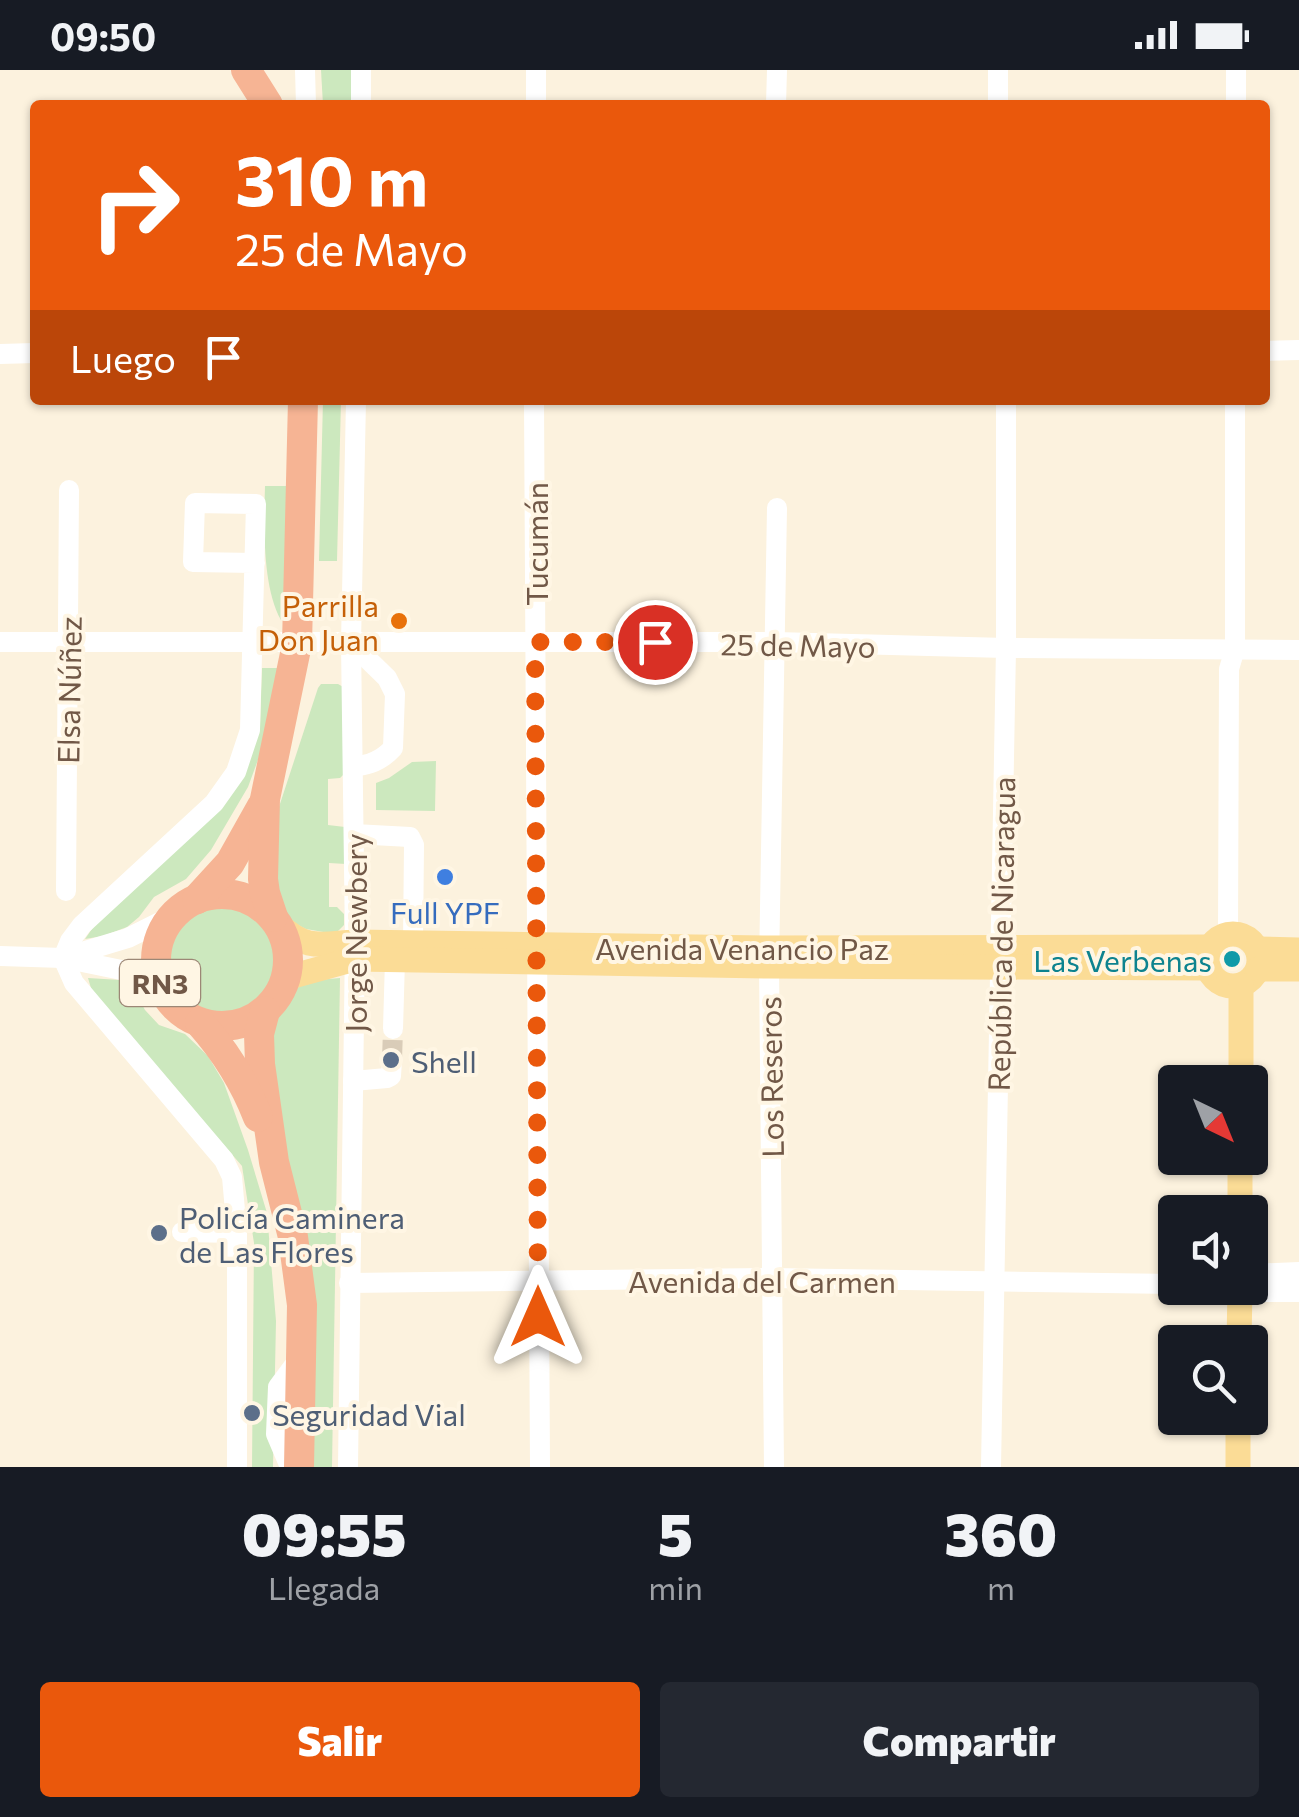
<!DOCTYPE html>
<html lang="es">
<meta charset="utf-8">
<style>
:root{--surface:#171b24;--page:#242831;--text:#f1f3f6;--muted:#9ea1a6;--accent:#ea580c}
body{margin:0;font-family:Commissioner,sans-serif;background:var(--page);color:var(--text);height:100vh;display:flex;flex-direction:column;font-size:38px;white-space:nowrap}
*{box-sizing:border-box;margin:0}
p{font-size:32px;color:var(--muted)}
.icon{flex:none;width:55px;height:55px;fill:none;stroke:currentColor;stroke-width:2;stroke-linecap:round;stroke-linejoin:round}
.map{position:relative;height:1397px;overflow:hidden}
.drawer{display:flex;flex-direction:column;background:var(--surface);flex:1}
.drawer>*{flex:none}
.banner{position:absolute;left:30px;top:30px;width:1240px;height:305px;border-radius:10px;box-shadow:0 2px 8px #0004;background:#ea580c;color:#fff;overflow:hidden}
.needle{width:65px;rotate:137deg}
.controls{position:absolute;left:1158px;top:995px;display:grid;gap:20px}
.controls a{display:grid;place-items:center;width:110px;height:110px;border-radius:10px;background:var(--surface);box-shadow:0 2px 8px #0004;font-size:50px}
.pin{position:absolute;display:grid;place-items:center;width:85px;height:85px;color:#fff;margin:-42px;border:5px solid #fff;border-radius:50%;box-shadow:0 2px 10px #0007}
.me{position:absolute;width:110px;margin:-55px;rotate:0deg;stroke-linejoin:round;filter:drop-shadow(0 0 8px #0008)}
.turn{display:flex;align-items:center;gap:35px;height:210px;padding:0 40px;font-size:45px}
.turn .icon{width:130px;height:130px;stroke-width:2.5}
.turn b{display:block;font-size:70px;line-height:85px}
.then{display:flex;align-items:center;height:95px;padding:0 40px;background:#0003;gap:20px;font-size:38px}
.eta{display:flex;justify-content:space-evenly;align-items:center;height:170px;text-align:center}
.eta b{font-size:60px;font-weight:800;line-height:70px}
.primary-button{display:flex;gap:20px;margin-top:auto;padding:20px 40px}
.primary-button a{flex:1;height:115px;border-radius:10px;background:var(--accent);color:#fff;font-size:40px;font-weight:800;line-height:115px;text-align:center}
.primary-button a+a{background:var(--page);color:var(--text)}
.status{display:flex;justify-content:space-between;align-items:center;height:70px;padding:0 50px;background:var(--surface);direction:ltr}
.status svg{height:28px;fill:currentColor}
.map>svg:first-child{display:block}
.green{fill:#cce8be}
.lines{fill:none;stroke-linecap:round;stroke-linejoin:round}
.minor-tunnel{stroke:#d9ccb8;stroke-width:20;stroke-dasharray:20 10;stroke-linecap:butt}
.minor{stroke:#fff;stroke-width:20}
.major{stroke:#fbdc96;stroke-width:25}
.highway{stroke:#f6b494;stroke-width:30}
.route{stroke:#ea580c;stroke-width:18;stroke-dasharray:0 32.4}
.food-dot{fill:#e8710a;stroke:#fff6e4;stroke-width:4}
.shop-dot{fill:#3f7fe0;stroke:#fff6e4;stroke-width:4}
.culture-dot{fill:#0f9aa8;stroke:#fff6e4;stroke-width:4}
.service-dot{fill:#5c6f8a;stroke:#fff6e4;stroke-width:4}
.labels{text-anchor:middle;dominant-baseline:central;stroke-width:8;stroke-linejoin:round;paint-order:stroke}
.shield{fill:#fff6e4;stroke:#9c8776;stroke-width:2.5}
.shield-label{font-size:28px;font-weight:bold;fill:#715847}
.street-label{font-size:30px;fill:#715847;stroke:#fff6e4}
.food-label{font-size:30px;fill:#c56008;stroke:#fff6e4;text-anchor:end}
.shop-label{font-size:30px;fill:#366cbe;stroke:#fff6e4}
.culture-label{font-size:30px;fill:#0d838f;stroke:#fff6e4;text-anchor:end}
.service-label{font-size:30px;fill:#4e5e75;stroke:#fff6e4;text-anchor:start}
</style>
<div class="status"><b>09:50</b><svg viewBox="0 0 49 12"><path d="M0 12V9h3v3zM5 12V6h3v6zM10 12V3h3v9zM15 12V0h3v12zM26 1h20v11H26zM47 4h2v5h-2z"/></svg></div>
<div class="map">
<svg width="1299" height="1397" viewBox="0 0 1299 1397">
<rect width="100%" height="100%" fill="#fcf2de"/>
<g class="green">
<polygon points="321,0 354,0 353,35 323,35"/>
<polygon points="323,330 341,330 337,491 319,491"/>
<path d="M265 416H287L284 535 281 550C262 516 264 455 265 416Z"/>
<polygon points="262,598 280,598 273,649 248,717 211,780 186,809 154,827 139,847 127,857 103,866 85,869 96,853 218,738 260,657"/>
<polygon points="321,614 338,614 345,618 346,702 340,708 328,709 328,755 345,757 346,794 329,793 329,837 337,837 344,844 344,855 338,861 329,863 306,859 292,852 280,840 273,815 277,743 318,618"/>
<polygon points="436,691 435,741 376,740 376,713 389,708 412,692"/>
<circle cx="222" cy="890" r="52"/>
<polygon points="88,908 120,910 134,920 145,940 159,955 185,964 208,986 224,1013 248,1080 267,1143 276,1251 273,1397 252,1397 254,1173 242,1096 93,925"/>
<polygon points="340,908 332,1397 308,1397 266,983 277,940 287,927 305,911"/>
</g>
<g class="lines">
<polyline class="minor-tunnel" points="392,990 393,959"/>
<g class="minor">
<polyline points="305,0 306,35"/>
<polyline points="361,35 361,0"/>
<polyline points="536,35 536,0"/>
<polyline points="776,35 777,0"/>
<polyline points="998,35 998,0"/>
<polyline points="1236,35 1236,0"/>
<polyline points="1265,281 1299,280"/>
<polyline points="0,284 35,283"/>
<polyline points="534,330 540,1397"/>
<polyline points="0,572 775,572 1006,578 1299,580"/>
<path d="M351 573 387 608 395 624 393 678C382 690 369 696 353 696"/>
<polyline points="354,764 410,767 414,775 413,873"/>
<polyline points="66,821 69,420"/>
<polyline points="1228,865 1229,599 1235,579 1235,330"/>
<polyline points="0,886 63,888 131,902 166,926"/>
<polyline points="65,887 128,868 174,845"/>
<polyline points="393,959 395,890"/>
<polyline points="353,1011 387,1008 391,1006 392,990"/>
<polyline points="182,1162 237,1163"/>
<polyline points="1250,1204 1299,1202"/>
<polyline points="349,1213 772,1208 1175,1214"/>
<polyline points="1235,1218 1251,1222 1299,1222"/>
<polyline points="237,1397 237,1163 232,1107 224,1090 74,913 63,888 70,871 82,855 214,733 236,702 250,660 256,434 195,433 193,492 255,493"/>
<polyline points="290,1397 276,1364 278,1317 301,1286"/>
<polyline points="348,1397 355,872 351,573 356,330"/>
<polyline points="774,1397 769,896 777,438"/>
<polyline points="991,1397 1006,578 1006,330"/>
</g>
<g class="major">
<path d="M279 855C307 881 320 874 355 872L769 878 1211 877"/>
<circle cx="1233" cy="890" r="26"/>
<polyline points="1257,879 1299,880"/>
<polyline points="1258,899 1299,899"/>
<polyline points="286,908 355,889 769,896 1209,898"/>
<polyline points="1241,1012 1241,915"/>
<polyline points="1240,1142 1240,1088"/>
<polyline points="1239,1272 1240,1218"/>
<polyline points="1238,1397 1238,1348"/>
</g>
<g class="highway">
<polyline points="246,0 268,35"/>
<circle cx="222" cy="890" r="66"/>
<polyline points="197,829 230,793 262,736"/>
<polyline points="273,847 265,823 263,809 265,729 297,574 303,330"/>
<polyline points="265,941 259,964 260,994 274,1092 293,1167 302,1235 299,1397"/>
<path d="M200 953C225 981 244 1011 258 1047"/>
</g>
</g>
<g class="lines">
<polyline class="route" points="538,1247 535,572 655,572"/>
</g>
<circle class="food-dot" cx="399" cy="551" r="10"/>
<circle class="shop-dot" cx="445" cy="807" r="10"/>
<circle class="culture-dot" cx="1232" cy="889" r="10"/>
<g class="service-dot">
<circle cx="391" cy="990" r="10"/>
<circle cx="159" cy="1163" r="10"/>
<circle cx="252" cy="1343" r="10"/>
</g>
<g class="labels">
<rect class="shield" x="120" y="890" width="80" height="46" rx="8"/>
<g class="shield-label">
<text x="160" y="913">RN3</text>
</g>
<g class="street-label">
<text transform="translate(535 474) rotate(-90)">Tucumán</text>
<text transform="translate(798 574) rotate(1)">25 de Mayo</text>
<text transform="translate(68 620) rotate(-89)">Elsa Núñez</text>
<text transform="translate(354 863) rotate(-90)">Jorge Newbery</text>
<text transform="translate(1000 864) rotate(-89)">República de Nicaragua</text>
<text x="742" y="877">Avenida Venancio Paz</text>
<text transform="translate(770 1007) rotate(-91)">Los Reseros</text>
<text x="762" y="1210">Avenida del Carmen</text>
</g>
<g class="food-label">
<text x="379" y="534">Parrilla<tspan x="379" dy="34">Don Juan</tspan></text>
</g>
<g class="shop-label">
<text x="445" y="841">Full YPF</text>
</g>
<g class="culture-label">
<text x="1212" y="889">Las Verbenas</text>
</g>
<g class="service-label">
<text x="411" y="990">Shell</text>
<text x="179" y="1146">Policía Caminera<tspan x="179" dy="34">de Las Flores</tspan></text>
<text x="272" y="1343">Seguridad Vial</text>
</g>
</g>
</svg>
<div class="controls">
<a><svg class="needle" viewBox="-14 -14 28 28"><path d="M0-13l5 13h-10z" fill="#e53935"/><path d="M0 13l5-13h-10z" fill="#9ea1a6"/></svg></a>
<a><svg class="icon" aria-label="sound" viewBox="0 0 24 24"><path d="M4 9h4l5-4v14l-5-4H4zM17 9q2 3 0 6"/></svg></a>
<a><svg class="icon" aria-label="search" viewBox="0 0 24 24"><circle cx="10" cy="10" r="6"/><path d="M15 15l6 6"/></svg></a>
</div>
<div class="pin" style="left:655px;top:572px;background:#d93025"><svg class="icon" aria-label="arrive" viewBox="0 0 24 24"><path d="M6 21V4h12l-3 4 3 4H6"/></svg></div>
<svg class="me" style="left:538px;top:1247px" viewBox="-20 -20 40 40"><path d="M0-17L14 15 0 8-14 15z" fill="#ea580c" stroke="#fff" stroke-width="4"/></svg>
<div class="banner">
<div class="turn"><svg class="icon" aria-label="right" viewBox="0 0 24 24"><path d="M7 20v-9h11M14 6l5 5-5 5"/></svg><div><b>310 m</b>25 de Mayo</div></div>
<div class="then">Luego<svg class="icon" aria-label="arrive" viewBox="0 0 24 24"><path d="M6 21V4h12l-3 4 3 4H6"/></svg></div>
</div>
</div>
<section class="drawer">
<div class="eta">
<div><b>09:55</b><p>Llegada</p></div>
<div><b>5</b><p>min</p></div>
<div><b>360</b><p>m</p></div>
</div>
<div class="primary-button"><a>Salir</a><a>Compartir</a></div>
</section>
